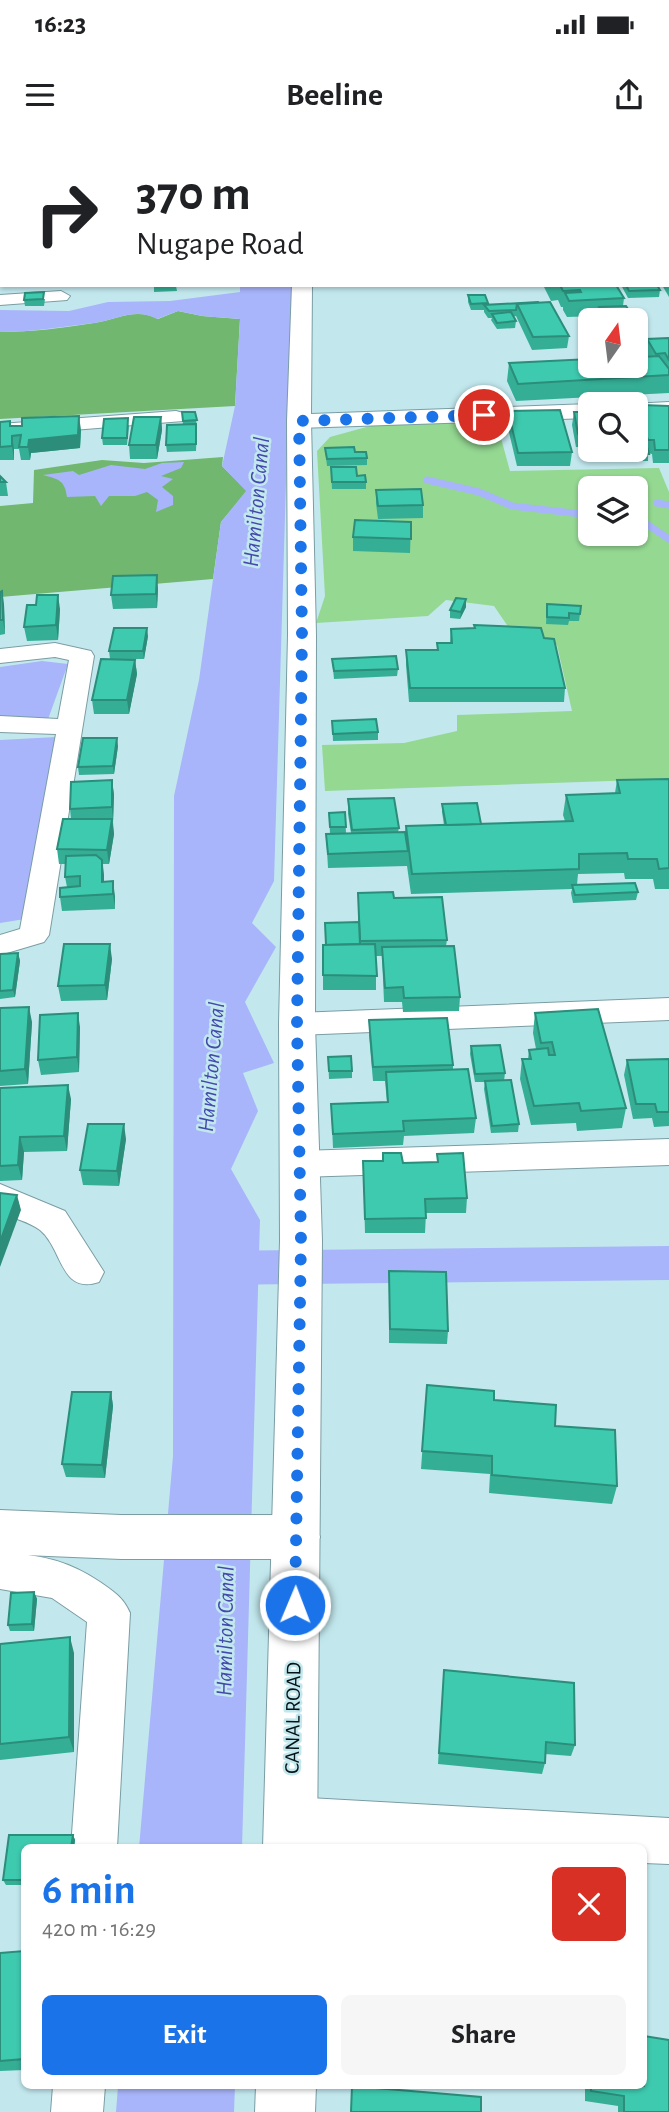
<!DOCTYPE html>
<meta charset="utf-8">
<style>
:root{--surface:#fff;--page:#f6f6f6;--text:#202124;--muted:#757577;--accent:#1a73e8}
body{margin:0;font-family:"Alegreya Sans",sans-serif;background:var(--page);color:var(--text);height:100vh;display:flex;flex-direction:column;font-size:26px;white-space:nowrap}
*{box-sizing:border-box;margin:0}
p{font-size:23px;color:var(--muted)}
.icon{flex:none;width:38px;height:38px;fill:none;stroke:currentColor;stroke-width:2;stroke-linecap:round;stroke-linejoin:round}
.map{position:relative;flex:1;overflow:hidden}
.drawer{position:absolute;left:21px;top:1704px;width:626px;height:245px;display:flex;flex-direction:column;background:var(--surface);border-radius:10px;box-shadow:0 2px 5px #0004}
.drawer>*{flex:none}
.banner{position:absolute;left:0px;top:0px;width:670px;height:147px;box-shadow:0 2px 5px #0004;background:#fff;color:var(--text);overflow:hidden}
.needle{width:46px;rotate:14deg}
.fabs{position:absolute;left:578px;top:168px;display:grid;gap:14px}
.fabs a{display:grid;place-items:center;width:70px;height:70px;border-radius:10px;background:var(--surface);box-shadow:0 2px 5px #0004;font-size:35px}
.pin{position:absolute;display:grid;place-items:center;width:60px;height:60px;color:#fff;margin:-30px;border:4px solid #fff;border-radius:50%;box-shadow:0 2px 7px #0007}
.me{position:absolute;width:77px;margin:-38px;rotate:1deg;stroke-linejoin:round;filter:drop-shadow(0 0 5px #0008)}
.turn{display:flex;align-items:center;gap:24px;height:147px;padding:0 21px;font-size:32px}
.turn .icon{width:91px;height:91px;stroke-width:2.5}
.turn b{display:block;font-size:49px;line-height:60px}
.round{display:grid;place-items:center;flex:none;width:74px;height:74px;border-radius:10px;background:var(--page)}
.summary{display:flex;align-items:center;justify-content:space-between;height:119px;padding:0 21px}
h1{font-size:42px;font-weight:700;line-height:52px;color:var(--accent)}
.action{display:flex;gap:14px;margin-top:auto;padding:14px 21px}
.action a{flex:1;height:80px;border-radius:10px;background:var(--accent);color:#fff;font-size:28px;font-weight:700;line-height:80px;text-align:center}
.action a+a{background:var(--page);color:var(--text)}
.status{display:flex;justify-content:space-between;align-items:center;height:49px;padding:0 35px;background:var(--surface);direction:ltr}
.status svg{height:19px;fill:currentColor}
header{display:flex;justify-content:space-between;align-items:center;height:91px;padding:0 21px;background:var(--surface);font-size:32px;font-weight:700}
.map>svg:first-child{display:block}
.green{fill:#94d892;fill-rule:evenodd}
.forest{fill:#71b76f}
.water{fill:#a8b5fa}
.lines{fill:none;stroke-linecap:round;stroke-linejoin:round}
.stream{stroke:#a8b5fa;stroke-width:7}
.canal{fill:#a8b5fa;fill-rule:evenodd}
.minor-casing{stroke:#7a9da3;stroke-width:2}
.tertiary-casing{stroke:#7a9da3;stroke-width:2}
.secondary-casing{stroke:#7a9da3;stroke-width:2}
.primary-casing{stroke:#7a9da3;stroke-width:2}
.minor{fill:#fff;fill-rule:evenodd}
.tertiary{fill:#fff;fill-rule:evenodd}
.secondary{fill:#fff;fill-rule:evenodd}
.primary{fill:#fff;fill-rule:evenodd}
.wall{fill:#35ae96}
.shaded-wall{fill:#2b8d7a}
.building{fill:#3ecaaf;stroke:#2b8d7a;stroke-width:2}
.route{stroke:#1a73e8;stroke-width:12;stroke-dasharray:0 21.6}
.labels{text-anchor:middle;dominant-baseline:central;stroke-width:5;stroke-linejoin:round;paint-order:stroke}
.street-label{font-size:21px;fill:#061316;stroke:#c2e8ee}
.water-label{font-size:23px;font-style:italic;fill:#4349ab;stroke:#c2e8ee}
</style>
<div class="status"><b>16:23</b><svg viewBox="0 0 49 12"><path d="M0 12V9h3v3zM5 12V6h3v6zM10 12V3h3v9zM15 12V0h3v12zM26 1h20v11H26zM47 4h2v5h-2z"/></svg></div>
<header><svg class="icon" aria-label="menu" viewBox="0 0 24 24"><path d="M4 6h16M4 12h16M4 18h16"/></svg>Beeline<svg class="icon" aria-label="share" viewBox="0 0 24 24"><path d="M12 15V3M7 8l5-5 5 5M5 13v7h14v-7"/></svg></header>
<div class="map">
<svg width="669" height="1972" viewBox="0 0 669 1972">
<rect width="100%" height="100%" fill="#c2e8ee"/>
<path class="green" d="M496 280 510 331 659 328 669 352V639L325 651 322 605 404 603 457 591V575L572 571 557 505 509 488 494 466 446 460 428 476 316 483 325 456 317 311 330 297 381 283ZM590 348H635V394H590Z"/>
<g class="forest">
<path d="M178 171 202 176 240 179 235 266 0 279V192C31 192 63 188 94 183 116 180 136 167 158 179Z"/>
<polygon points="223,317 222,326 247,351 221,382 213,439 0,457 0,366 33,363 34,330 102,320 144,323"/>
</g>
<g class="water">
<path d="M240 145H292L274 741 252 783 276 807 245 862 274 923 243 933 258 971 231 1029 260 1080 242 1708H139L173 1316 174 656 199 540 221 382 246 351 222 326 235 266 240 179 202 176 178 171 157 179C136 167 116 180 94 183 63 187 31 192 0 192V170L69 171 108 162 170 161 240 152Z"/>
<path d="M184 322 181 328 161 336 173 339 162 347 173 356V365L156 372 158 360 147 352 135 356H109L101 366 95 356 67 357C65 340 58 339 43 335L73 331 79 335 111 325 145 329 162 323Z"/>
<polygon points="42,521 68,524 47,582 0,577 0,527"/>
<polygon points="56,597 25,779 0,783 0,600"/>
<polygon points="118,1946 235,1946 234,1972 116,1972"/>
</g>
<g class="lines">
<g class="stream">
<polyline points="427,340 479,352 512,366 590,375"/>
<polyline points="657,363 669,365"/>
<polyline points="635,380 642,381 669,399"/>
</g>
<polygon class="canal" points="669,1106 669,1140 203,1145 188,1140 181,1128 188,1116 203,1111"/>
<g class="minor-casing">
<g id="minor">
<polygon points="61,151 70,156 67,160 0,165 0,155"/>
<polygon points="176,271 183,273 186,277 183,281 0,296 0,284"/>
<polygon points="55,503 91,511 94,516 49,795 44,802 0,815 0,795 20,789 56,594 0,592 0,576 58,579 69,520 55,517 0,523 0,509"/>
<polygon points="669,858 669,880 297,895 286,892 281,884 286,876 297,873"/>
<polygon points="669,999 669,1025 300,1037 288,1033 283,1024 288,1015 300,1011"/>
<path d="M0 1044 65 1071 104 1132 99 1142C60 1155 63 1109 40 1090 30 1082 12 1078 0 1072Z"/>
<path d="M0 1411C42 1417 64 1418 100 1442 114 1452 123 1457 130 1473L117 1708H71L87 1482 52 1458 0 1449Z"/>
<polygon points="291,1657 669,1678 669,1724 644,1723 644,1708 377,1708 291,1703 275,1696 268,1680 275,1664"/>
<polygon points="53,1946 105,1946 103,1972 51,1972"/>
</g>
</g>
<g class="tertiary-casing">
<polygon id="tertiary" points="0,1370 121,1375 296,1375 313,1382 320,1397 313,1412 296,1419 121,1419 0,1414"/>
</g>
<g class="secondary-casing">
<g id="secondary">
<rect x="297" y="0" width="16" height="2"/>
<polygon points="292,145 312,145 311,274 590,264 590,278 299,288 291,286 287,281"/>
<polygon points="669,262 669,276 635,277 635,264 631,264"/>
</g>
</g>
<g class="primary-casing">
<g id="primary">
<polygon points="299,274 307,276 311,281 316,495 315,884 322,1101 317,1708 263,1708 280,1101 279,884 288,495 287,281 291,276"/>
<polygon points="256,1946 316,1946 315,1972 255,1972"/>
</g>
</g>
<use href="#minor" class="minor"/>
<use href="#tertiary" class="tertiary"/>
<use href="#secondary" class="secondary"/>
<use href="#primary" class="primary"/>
</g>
<g class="wall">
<polygon points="0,0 231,0 231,1 2,2 2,56 0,56"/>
<rect x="356" y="0" width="20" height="2"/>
<rect x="411" y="0" width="42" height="2"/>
<polygon points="668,58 669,59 669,157 662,145 668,145"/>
<polygon points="148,145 192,145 176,146 177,151 154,152 154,146"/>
<polygon points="543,145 616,145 624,158 623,166 626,166 644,194 642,207 635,207 635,180 598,180 598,176 567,177 563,170 563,167 561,167 558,160 551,161"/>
<polygon points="621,145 657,145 660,150 659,157 628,158"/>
<polygon points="468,155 488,163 488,165 538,162 569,196 567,208 532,210 516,176 513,177 516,181 515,188 497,189 491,180 492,178 488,178 484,172 484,170 471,170 468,162"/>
<polygon points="45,159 44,166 25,166 24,160"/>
<polygon points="669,198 669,253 516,261 507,241 509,223 646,217 645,216 647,199"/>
<polygon points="642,265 669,266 669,323 653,323 652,314 648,313 648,321 624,321 623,310 635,310 635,273 641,273"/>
<polygon points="508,271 572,312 570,326 517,326 507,284"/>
<polygon points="182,272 195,272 197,287 196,311 167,312 166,305 183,285"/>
<polygon points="574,272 590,272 590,308 576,307 572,285"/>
<polygon points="161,277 162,290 157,319 130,319 129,305"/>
<polygon points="0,282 11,286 81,290 80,308 31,313 30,320 21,320 19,309 14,309 14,320 0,320"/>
<polygon points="129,285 127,305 103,305 102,298"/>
<polygon points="325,308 355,312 367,318 367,325 327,326"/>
<polygon points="331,327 357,336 366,342 366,349 332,349"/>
<polygon points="0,336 6,342 8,356 0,356"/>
<polygon points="376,350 423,365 423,378 378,379 376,363"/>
<polygon points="411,382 410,413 353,411 353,397"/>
<polygon points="158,449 157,468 113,469 111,455"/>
<polygon points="0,452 4,465 5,494 0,495"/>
<polygon points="466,459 466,467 460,479 450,478 450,470"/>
<polygon points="547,464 581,466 579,481 569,481 568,485 546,484"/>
<polygon points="60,469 58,500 27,501 24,487"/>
<polygon points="474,485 544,498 565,548 564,562 409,562 406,525 406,510 437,510 437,503 450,503 451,489 474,488"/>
<polygon points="148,496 144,519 110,519 109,511"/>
<polygon points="332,519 398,529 397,536 334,539"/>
<polygon points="135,520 137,534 129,574 94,574 92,560"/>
<polygon points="332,581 378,592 378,600 333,601"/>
<polygon points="118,606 114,634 79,635 78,627"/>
<polygon points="669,639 669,749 655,749 653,739 625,739 624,733 578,734 577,745 638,752 636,760 573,763 571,753 572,749 411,754 407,726 328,728 326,694 330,694 329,673 345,672 346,693 351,693 348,674 348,659 399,688 398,692 405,692 406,686 444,685 442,672 442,664 481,684 565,681 563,675 566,655 615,653 617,640"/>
<polygon points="112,640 114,655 113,682 114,694 109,724 103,724 104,742 113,741 115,769 62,771 60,757 67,747 65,737 66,724 59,724 57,709 71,679 70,669"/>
<polygon points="358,753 394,758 447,800 446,806 460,857 459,871 403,872 402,862 384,862 382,816 376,816 376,850 323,850 323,805 326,805 358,782"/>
<polygon points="18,813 20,821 15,857 0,859 0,814"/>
<polygon points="112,819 107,860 61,861 58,846"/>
<polygon points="0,868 32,882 28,944 0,946"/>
<polygon points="535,873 626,968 622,988 577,991 576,983 531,985 520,939 522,919 528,919 529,910 536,909 533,893"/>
<polygon points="369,880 453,925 453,930 476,978 474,993 404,996 403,1005 333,1008 331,964 387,962 385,941 373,941 369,895"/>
<polygon points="80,887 79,932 41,935 38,920"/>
<polygon points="471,906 505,933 504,941 519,984 518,992 491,993 484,949 485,942 475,942 470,914"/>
<polygon points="328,917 352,931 352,938 329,939"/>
<polygon points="669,919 669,986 654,987 652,978 633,979 624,935 627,920"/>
<polygon points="0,948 71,959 67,1011 24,1012 22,1040 0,1041"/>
<polygon points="126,999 119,1046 83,1045 80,1030"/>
<polygon points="437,1014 467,1058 466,1073 426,1073 425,1093 365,1093 363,1021 403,1023 437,1022"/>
<polygon points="389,1131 448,1191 447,1204 389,1203"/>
<polygon points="427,1245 494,1260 555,1286 617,1346 612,1364 489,1353 490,1334 421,1329"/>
<polygon points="111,1252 113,1266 105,1338 66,1337 62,1324"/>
<polygon points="34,1452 37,1459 34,1491 10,1491 8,1485"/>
<polygon points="0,1504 74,1513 74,1612 0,1620"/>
<polygon points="444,1530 575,1605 571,1616 545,1614 545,1623 542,1634 438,1624"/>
<polygon points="9,1695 73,1695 75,1700 74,1708 24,1708 24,1745 6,1745 3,1740"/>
<polygon points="24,1811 24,1930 0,1931 0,1813"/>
<polygon points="585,1946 644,1946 669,1972 618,1972 618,1966 585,1961"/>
</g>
<g class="shaded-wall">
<rect x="69" y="0" width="17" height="2"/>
<polygon points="97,0 231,0 231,1 98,2"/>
<polygon points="79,276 81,290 80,308 31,313 30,320 28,307 29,300"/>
<polygon points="161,277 162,290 157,319 156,305"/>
<polygon points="10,281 14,309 14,320 12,306"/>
<polygon points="157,435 158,449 157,468 156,454"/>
<polygon points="2,451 4,465 5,494 3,480"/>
<polygon points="58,455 60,469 58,500 56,485"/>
<polygon points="466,459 466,467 460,479 461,472"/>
<polygon points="147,488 148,496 144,519 143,511"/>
<polygon points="135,520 137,534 129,574 127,560"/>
<polygon points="117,598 118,606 114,634 113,626"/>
<polygon points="112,640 114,655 113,682 112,667"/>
<polygon points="112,679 114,694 109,724 107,710"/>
<polygon points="102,720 104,735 104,757 102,742"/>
<polygon points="113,741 115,756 115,769 113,754"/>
<polygon points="110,804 112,819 107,860 105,845"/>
<polygon points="18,813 20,821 15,857 13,850"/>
<polygon points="29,867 32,882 28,944 25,929"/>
<polygon points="78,873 80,887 79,932 77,917"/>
<polygon points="68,945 71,959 67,1011 64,996"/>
<polygon points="124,984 126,999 119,1046 117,1031"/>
<polygon points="20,997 24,1012 22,1040 18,1025"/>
<polygon points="17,1055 21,1070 0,1127 0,1102"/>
<polygon points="111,1252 113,1266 105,1338 102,1325"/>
<polygon points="34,1452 37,1459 34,1491 32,1484"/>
<polygon points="70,1497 74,1513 74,1612 69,1597"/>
<polygon points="73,1695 75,1700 74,1708 71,1708"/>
</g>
<g class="building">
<polygon points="152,0 225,0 225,2 107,2"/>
<rect x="476" y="0" width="123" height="2"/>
<polygon points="628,0 649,0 650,2 629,2"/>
<rect x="0" y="6" width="2" height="34"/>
<polygon points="668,58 669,59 668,96"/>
<rect x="0" y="92" width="2" height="23"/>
<polygon points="668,104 669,104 669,136 668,135"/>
<polygon points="560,145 616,145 624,158 569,161 565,153 581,152 580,150 563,151"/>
<polygon points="626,145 657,145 660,150 629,151"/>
<polygon points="44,152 43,159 24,160 25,153"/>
<polygon points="468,155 485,155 488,163 471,164"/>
<polygon points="538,162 539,163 517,164 516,170 489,171 484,165"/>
<polygon points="550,162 569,196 533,197 517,164"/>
<polygon points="626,166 644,194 635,195 635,180 607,180 599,167"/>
<polygon points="511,172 516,181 497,183 492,174"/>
<polygon points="669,198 669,220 665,213 656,214 647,199"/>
<polygon points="635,207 642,217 659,216 669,229 669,235 518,244 509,223 590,219 590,226 635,226"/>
<polygon points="642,265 669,266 669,310 655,310 654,300 648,300 647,297 635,297 635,273 643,273"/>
<polygon points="560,270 572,312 518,313 508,271"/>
<polygon points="182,272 195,272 197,280 183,281"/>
<polygon points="574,272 590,272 590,295 578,294"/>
<polygon points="79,276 78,295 29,300 28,307 19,307 21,295 12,296 12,306 0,307 0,282 10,281 10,286 22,286 22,278"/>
<polygon points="134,277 161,277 156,305 129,305"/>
<polygon points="128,278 127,298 102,298 104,279"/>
<polygon points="196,284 196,304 166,305 167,285"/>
<polygon points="635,306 647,307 649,314 625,314 624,310 635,310"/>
<polygon points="354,307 355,312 366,312 367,318 327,319 325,308"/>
<polygon points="331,327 356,327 357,336 365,335 366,342 332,342"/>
<polygon points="0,336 6,342 0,342"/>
<polygon points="421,349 423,365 378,366 376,350"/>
<polygon points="355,380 411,382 411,399 353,397"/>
<polygon points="157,435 156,454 111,455 113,436"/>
<polygon points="2,451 3,480 0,480 0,452"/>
<polygon points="37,455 58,455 56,485 24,487 27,465 36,465"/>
<polygon points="456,458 466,459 461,472 450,470"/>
<polygon points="547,464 581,466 580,474 569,473 569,478 547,477"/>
<polygon points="474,485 541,488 544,498 554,499 565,548 410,548 406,510 438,510 437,503 452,503 451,489 475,488"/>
<polygon points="114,488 147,488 143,511 109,511"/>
<polygon points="396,516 398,529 334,531 332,519"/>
<polygon points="101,519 135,520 127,560 92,560"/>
<polygon points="376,579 378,592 333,594 332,581"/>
<polygon points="83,598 117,598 113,626 78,627"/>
<polygon points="669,639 669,728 659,729 657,719 628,719 627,713 579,714 579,729 412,734 406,686 573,681 566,655 620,653 617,640"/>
<polygon points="112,640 112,667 70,669 71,642"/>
<polygon points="394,658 399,688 352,690 348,659"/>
<polygon points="477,663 481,684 446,685 442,664"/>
<polygon points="345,672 346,687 330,687 329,673"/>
<polygon points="63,679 112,679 107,710 57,709"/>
<polygon points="405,692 408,711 328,714 326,694"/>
<polygon points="96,715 102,720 102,742 113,741 113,754 60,757 60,748 80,746 80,736 65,737 66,716"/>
<polygon points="635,743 638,752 575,755 572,745"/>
<polygon points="393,752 394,758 442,757 447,800 360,801 358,753"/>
<polygon points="359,782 360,804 326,805 325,783"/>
<polygon points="64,804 110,804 105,845 58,846"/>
<polygon points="375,804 377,836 323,835 323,805"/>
<polygon points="454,806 460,857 404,858 403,847 385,848 382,807"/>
<polygon points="18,813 13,850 0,851 0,814"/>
<polygon points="29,867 25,929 0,931 0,868"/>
<polygon points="598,869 626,968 581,971 579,963 534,966 522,919 531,919 529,910 548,908 549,915 555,915 552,902 541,903 535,873"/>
<polygon points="78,873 77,917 38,920 40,875"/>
<polygon points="447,878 453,925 373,927 369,880"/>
<polygon points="500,905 505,933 475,934 471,906"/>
<polygon points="351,916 352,931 329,931 328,917"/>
<polygon points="669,919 669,972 657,972 655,964 636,964 627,920"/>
<polygon points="468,929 476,978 403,981 404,991 333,994 331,964 388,962 386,932"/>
<polygon points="511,940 519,984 492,986 485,941"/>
<polygon points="68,945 64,996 20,997 18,1025 0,1026 0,948"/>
<polygon points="88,984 124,984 117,1031 80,1030"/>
<polygon points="383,1013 401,1013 403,1023 438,1022 437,1014 463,1013 467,1058 425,1059 426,1078 365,1079 363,1021 383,1021"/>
<polygon points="0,1053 17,1055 0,1102"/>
<polygon points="389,1131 446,1132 448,1191 390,1189"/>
<polygon points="427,1245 494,1251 494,1260 556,1265 555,1286 615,1290 617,1346 492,1335 492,1316 422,1311"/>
<polygon points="72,1252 111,1252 102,1325 62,1324"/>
<polygon points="34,1452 32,1484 8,1485 11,1453"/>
<polygon points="70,1497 69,1597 0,1604 0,1504"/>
<polygon points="444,1530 574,1543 575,1605 546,1602 545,1623 439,1613"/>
<polygon points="9,1695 73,1695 71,1708 24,1708 24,1740 3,1740"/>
<polygon points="24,1811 24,1919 0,1921 0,1813"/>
<polygon points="644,1896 669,1900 669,1972 624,1972 624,1956 591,1951 591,1946 644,1946"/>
<polygon points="352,1946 481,1957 481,1972 351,1972"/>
</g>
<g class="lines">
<polyline class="route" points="295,1465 301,1101 297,884 302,495 299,281 484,275"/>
</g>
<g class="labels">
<g class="street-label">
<text transform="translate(293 1578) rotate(-89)">CANAL ROAD</text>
</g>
<g class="water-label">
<text transform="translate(257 362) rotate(-85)">Hamilton Canal</text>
<text transform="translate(212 927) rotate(-85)">Hamilton Canal</text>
<text transform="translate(226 1491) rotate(-89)">Hamilton Canal</text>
</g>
</g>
</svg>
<div class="fabs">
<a><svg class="needle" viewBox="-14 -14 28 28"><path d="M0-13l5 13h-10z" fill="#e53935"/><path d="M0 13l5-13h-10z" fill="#757577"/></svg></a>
<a><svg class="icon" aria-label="search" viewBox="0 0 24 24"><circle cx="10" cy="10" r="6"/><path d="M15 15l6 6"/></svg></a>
<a><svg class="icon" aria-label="layers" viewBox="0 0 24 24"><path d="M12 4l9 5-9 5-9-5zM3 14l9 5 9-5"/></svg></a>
</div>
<div class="pin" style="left:484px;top:275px;background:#d93025"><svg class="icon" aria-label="arrive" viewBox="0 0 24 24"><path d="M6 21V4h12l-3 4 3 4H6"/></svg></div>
<svg class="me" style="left:295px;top:1465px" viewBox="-20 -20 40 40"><circle r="17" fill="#1a73e8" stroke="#fff" stroke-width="3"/><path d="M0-11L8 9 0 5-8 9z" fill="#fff"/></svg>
<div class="banner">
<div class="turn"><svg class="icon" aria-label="right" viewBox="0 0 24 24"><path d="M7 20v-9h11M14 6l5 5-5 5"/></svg><div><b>370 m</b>Nugape Road</div></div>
</div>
<section class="drawer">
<div class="summary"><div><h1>6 min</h1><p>420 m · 16:29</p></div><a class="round" style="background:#d93025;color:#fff"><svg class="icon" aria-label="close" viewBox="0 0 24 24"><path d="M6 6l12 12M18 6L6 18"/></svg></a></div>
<div class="action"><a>Exit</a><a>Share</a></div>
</section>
</div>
